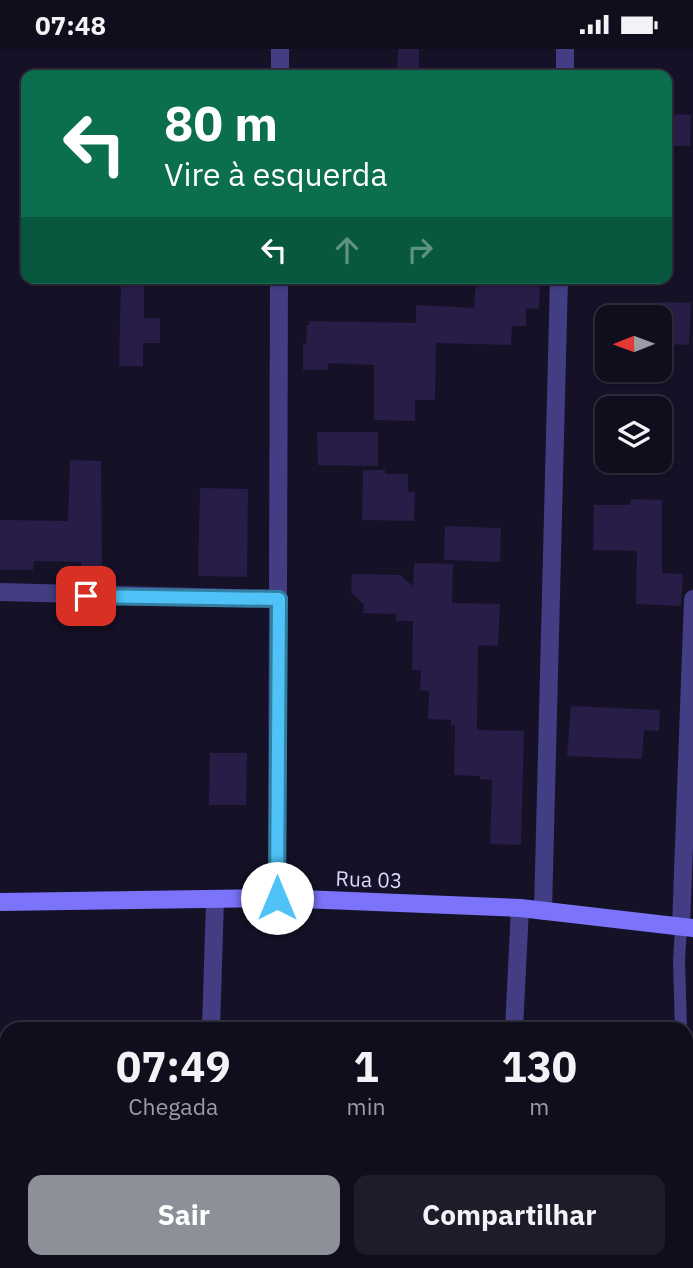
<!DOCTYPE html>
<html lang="pt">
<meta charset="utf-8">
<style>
:root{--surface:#100d1d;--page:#1e1b2a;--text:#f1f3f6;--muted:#9c9ca4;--line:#302d3b;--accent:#8c9099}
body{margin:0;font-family:"IBM Plex Sans",sans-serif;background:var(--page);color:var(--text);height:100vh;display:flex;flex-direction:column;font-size:26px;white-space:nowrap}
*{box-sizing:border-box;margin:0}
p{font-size:23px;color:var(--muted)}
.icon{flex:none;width:38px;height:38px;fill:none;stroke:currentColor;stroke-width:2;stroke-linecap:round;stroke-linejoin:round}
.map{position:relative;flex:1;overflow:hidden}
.side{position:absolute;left:0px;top:973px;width:693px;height:247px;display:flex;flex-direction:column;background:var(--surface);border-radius:21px 21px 0 0;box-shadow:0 2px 5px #0004,0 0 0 2px var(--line)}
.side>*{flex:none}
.guide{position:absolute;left:21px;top:21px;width:651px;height:214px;border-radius:14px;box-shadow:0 2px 5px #0004,0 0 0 2px var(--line);background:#0b6e4f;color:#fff;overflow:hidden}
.needle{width:46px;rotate:269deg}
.tools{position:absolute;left:595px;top:256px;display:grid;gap:14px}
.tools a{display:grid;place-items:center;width:77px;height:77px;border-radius:14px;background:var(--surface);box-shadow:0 2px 5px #0004,0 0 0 2px var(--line);font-size:35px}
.pin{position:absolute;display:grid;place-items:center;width:60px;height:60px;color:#fff;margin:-30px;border-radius:14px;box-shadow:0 4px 10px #0006}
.me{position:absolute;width:77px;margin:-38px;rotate:0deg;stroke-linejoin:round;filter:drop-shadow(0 0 5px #0008)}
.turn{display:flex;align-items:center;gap:24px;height:147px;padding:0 28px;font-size:32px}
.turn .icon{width:91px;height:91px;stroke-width:2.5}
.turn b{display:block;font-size:49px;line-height:60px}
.lanes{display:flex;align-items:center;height:66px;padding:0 28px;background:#0003;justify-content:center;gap:35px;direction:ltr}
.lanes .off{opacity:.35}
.eta{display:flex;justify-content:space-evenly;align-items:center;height:119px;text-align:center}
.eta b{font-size:42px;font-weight:700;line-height:49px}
.button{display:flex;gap:14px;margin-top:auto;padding:14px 28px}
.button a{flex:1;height:80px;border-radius:14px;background:var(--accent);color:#fff;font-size:28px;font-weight:700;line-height:80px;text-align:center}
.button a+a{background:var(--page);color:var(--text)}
.status{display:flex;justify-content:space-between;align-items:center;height:49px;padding:0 35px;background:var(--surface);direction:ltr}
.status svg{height:19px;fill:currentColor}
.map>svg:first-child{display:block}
.building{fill:#271d47}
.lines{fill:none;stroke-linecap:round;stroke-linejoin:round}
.lane{stroke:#433e84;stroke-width:12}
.street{stroke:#433e84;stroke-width:18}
.secondary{stroke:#7b73f9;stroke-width:18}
.route-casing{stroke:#337fa1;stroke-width:18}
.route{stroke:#4fc3f7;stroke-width:12}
.labels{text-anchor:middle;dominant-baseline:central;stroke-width:6;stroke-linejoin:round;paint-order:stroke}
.street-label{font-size:21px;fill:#ded8fd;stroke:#151127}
</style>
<div class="status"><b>07:48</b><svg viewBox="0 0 49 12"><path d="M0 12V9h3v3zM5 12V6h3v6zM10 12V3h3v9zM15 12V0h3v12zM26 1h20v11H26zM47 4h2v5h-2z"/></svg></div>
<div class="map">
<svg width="693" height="1219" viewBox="0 0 693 1219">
<rect width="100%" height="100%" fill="#151127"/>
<g class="building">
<polygon points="398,0 419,0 419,20 397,20"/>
<polygon points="667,65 691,66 690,97 667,97"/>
<polygon points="121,229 144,229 144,269 160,269 160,294 143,294 143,317 119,317"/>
<polygon points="476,229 529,229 529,235 540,235 539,260 526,259 526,277 512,277 511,296 436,294 435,351 415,351 415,372 374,371 374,316 328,314 328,321 303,321 303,294 306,295 307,276 309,276 309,272 416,274 416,256 474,259"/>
<polygon points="660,253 691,254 689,296 660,295"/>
<polygon points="317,383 378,383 378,417 318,416"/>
<polygon points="70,411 101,412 102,521 81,520 81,513 34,512 33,521 0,521 0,471 68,472"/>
<polygon points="363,421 385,421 385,425 408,425 408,443 415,443 414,472 362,471"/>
<polygon points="200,439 248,440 247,528 198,527"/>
<polygon points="631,450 662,451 662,524 683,525 681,557 636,555 637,502 593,501 594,456 630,456"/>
<polygon points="445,477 501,479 500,513 444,511"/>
<polygon points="414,514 453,515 452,554 500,555 498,597 478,596 477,681 524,682 521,796 490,795 492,731 480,730 480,727 454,726 455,676 451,676 451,671 428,670 429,642 420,641 421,621 412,621 413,572 396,572 396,565 363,564 364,556 351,543 352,525 400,526 413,537"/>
<polygon points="571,657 660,661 659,682 644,681 642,710 567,707"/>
<polygon points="210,704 247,704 246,756 209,756"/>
</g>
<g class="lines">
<g class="lane">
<polyline points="681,878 679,912 681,980"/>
<polyline points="686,1128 689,1219"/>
</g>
<g class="street">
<polyline points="280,26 280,0"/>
<polyline points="565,26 565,0"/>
<polyline points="0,543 279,550"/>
<polyline points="277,849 279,229"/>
<polyline points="543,862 559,229"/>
<polyline points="681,878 693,550"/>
<polyline points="211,980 215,850"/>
<polyline points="514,980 520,859"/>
<polyline points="205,1219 205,1213"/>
<polyline points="506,1219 506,1213"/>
</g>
<polyline class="secondary" points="0,853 277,849 520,859 693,879"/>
</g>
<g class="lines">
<g class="route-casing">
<polyline id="route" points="86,547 279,550 277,849"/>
</g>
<use href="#route" class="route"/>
</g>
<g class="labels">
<g class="street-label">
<text transform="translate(369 830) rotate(2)">Rua 03</text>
</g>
</g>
</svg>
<div class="tools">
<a><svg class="needle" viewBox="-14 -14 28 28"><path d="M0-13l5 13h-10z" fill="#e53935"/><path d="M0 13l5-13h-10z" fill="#9c9ca4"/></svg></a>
<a><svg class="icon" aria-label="layers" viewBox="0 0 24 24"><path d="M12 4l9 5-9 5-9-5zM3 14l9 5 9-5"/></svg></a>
</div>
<div class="pin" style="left:86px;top:547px;background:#d93025"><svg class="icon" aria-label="arrive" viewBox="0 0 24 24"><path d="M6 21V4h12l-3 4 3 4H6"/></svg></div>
<svg class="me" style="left:277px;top:849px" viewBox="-20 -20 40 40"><circle r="19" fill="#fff"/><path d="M0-13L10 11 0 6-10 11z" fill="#4fc3f7"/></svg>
<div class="guide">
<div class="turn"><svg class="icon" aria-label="left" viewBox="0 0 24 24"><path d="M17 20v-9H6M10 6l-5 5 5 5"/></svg><div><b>80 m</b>Vire à esquerda</div></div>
<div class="lanes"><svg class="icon" aria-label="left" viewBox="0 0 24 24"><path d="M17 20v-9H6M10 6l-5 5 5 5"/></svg><svg class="icon off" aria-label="ahead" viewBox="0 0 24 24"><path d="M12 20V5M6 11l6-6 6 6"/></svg><svg class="icon off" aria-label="right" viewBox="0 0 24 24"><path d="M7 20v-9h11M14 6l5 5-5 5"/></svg></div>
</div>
<section class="side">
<div class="eta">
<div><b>07:49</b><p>Chegada</p></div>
<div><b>1</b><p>min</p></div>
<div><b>130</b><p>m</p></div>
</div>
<div class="button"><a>Sair</a><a>Compartilhar</a></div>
</section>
</div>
